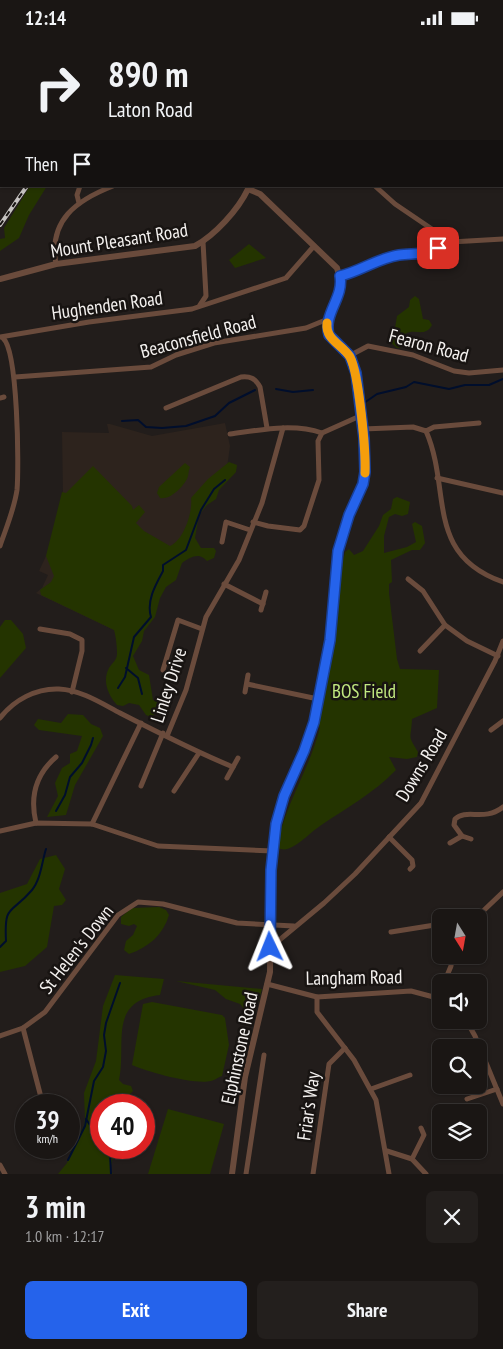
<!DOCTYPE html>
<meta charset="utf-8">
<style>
:root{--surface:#1a1614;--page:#231f1d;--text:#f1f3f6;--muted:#9f9fa0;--line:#383534;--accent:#2563eb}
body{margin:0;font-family:"PT Sans Narrow",sans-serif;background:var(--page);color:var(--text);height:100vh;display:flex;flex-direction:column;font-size:19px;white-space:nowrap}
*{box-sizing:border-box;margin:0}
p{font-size:16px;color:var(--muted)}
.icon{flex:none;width:28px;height:28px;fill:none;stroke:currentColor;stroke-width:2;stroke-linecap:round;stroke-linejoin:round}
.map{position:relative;height:1139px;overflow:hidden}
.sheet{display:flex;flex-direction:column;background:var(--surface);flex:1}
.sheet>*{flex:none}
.hud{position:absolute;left:0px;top:0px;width:504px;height:152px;box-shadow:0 1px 4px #0004,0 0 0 1px var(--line);background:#1a1614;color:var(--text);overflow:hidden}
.needle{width:32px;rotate:169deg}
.fabs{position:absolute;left:432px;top:874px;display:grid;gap:10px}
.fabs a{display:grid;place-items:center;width:55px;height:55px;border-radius:8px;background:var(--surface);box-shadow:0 1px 4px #0004,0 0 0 1px var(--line);font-size:25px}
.speed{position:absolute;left:15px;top:1059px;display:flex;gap:10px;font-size:25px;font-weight:700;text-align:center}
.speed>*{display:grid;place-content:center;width:65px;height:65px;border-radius:50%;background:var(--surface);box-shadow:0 1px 4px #0004,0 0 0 1px var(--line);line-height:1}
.speed small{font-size:12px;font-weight:400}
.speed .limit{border:8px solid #d22;background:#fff;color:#111}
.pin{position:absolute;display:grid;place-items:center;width:42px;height:42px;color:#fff;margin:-21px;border-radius:10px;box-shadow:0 2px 8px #0006}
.me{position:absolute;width:55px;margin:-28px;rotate:358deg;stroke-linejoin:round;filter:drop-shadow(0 0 4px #0008)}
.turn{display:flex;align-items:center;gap:18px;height:105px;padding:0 25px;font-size:22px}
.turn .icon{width:65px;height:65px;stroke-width:2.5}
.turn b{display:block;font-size:35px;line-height:42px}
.then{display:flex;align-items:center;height:48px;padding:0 25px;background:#0003;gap:10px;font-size:19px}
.round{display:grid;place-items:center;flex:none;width:52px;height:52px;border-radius:8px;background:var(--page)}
.overview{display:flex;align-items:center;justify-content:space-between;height:85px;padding:0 25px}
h1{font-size:30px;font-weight:600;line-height:38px}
.action{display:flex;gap:10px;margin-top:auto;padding:10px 25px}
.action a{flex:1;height:58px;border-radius:8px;background:var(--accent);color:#fff;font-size:20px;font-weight:600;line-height:58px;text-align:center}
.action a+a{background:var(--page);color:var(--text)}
.status{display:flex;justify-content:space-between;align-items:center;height:35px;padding:0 25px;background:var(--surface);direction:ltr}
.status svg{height:14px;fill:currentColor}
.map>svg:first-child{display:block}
.built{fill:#2d231d}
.green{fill:#243400}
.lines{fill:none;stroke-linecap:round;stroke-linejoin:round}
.stream{stroke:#000e2c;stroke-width:2}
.minor{stroke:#6a4b3c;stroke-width:5}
.tertiary{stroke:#6a4b3c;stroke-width:6}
.primary{stroke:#b67656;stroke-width:8}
.rail-casing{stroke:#c6c3c1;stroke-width:4}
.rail{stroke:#181412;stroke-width:2;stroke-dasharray:5.5;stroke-linecap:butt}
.route-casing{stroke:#184099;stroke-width:12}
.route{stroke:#2563eb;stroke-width:9}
.slow{stroke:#f59e0b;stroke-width:9}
.labels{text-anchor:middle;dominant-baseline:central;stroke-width:5;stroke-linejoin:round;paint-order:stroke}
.street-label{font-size:19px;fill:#f4f1ef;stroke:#181412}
.park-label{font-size:19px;fill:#c2e980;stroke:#181412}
</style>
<div class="status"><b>12:14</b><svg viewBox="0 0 49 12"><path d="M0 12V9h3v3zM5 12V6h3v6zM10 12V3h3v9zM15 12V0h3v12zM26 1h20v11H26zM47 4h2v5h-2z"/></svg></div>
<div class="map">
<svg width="503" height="1139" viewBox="0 0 503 1139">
<rect width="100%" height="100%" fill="#221d1b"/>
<polygon class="built" points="225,388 230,411 226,440 198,467 193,499 114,595 36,558 42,553 48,540 39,536 46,521 63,462 62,397 109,398 107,389 110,389 152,401"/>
<g class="green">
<polygon points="30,151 47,151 29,180 19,203 0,216 0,204 5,203 4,193"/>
<polygon points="249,209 266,223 235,233 229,225"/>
<path d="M415 261 419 264 423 284 429 285 432 290C425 303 415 293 405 299L402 312 397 313 389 306 394 299 397 281 409 272 410 265Z"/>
<path d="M229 427 237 430 236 437 219 455 216 464 207 470 199 480 195 503 201 513H214L216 516 214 523 207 526C199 517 191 522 182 528L176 545 166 552 160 563 155 582 144 596 142 606 133 621 139 635 149 640 153 665 159 667 161 674 151 682 146 680 139 670 129 668 123 671 117 670C108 660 102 646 109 633 112 628 117 625 117 619 117 612 116 602 114 595L41 560 40 555 51 547 54 541 46 521 62 457 66 458 93 431 132 471 133 475 139 470 145 477 136 488 144 496 170 511C184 505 193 476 191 463L208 444Z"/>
<path d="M185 428 190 432C188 436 189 440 187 444 182 453 170 465 160 463L157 458 159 452Z"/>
<path d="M397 462 410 467 408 479 402 481 395 479 389 482 384 501V518L407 512 416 507 412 489 415 487 422 491 425 508 420 515H412L391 525 392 547 389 549V558L397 624 400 634 439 635 437 673 412 684C411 706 407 699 418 717L417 722 407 724 389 722 396 735C374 758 346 773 320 791 311 797 302 807 292 812 287 815 283 815 277 813 284 770 310 734 320 692L318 691 334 610 340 538 345 517 349 514 354 520 363 516 379 491 383 480 391 474 393 464Z"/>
<polygon points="5,585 11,585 23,599 26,613 0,643 0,592"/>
<polygon points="68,679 83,680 91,689 100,693 103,701 75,750 66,780 47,782 58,761 55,748 62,733 70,728 70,719 77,716 82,701 39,695 34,690 38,684 61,688"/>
<polygon points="56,820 65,834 59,854 66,865 62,870 54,871 47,912 25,931 0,937 0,858 27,849 40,824"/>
<path d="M159 872 166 875 169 880C163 900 149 912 129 919L124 915 126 906 133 900 137 891 134 889 129 891 121 889V882L132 873Z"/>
<path d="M115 940 164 944 160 960C107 966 127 1010 119 1045L123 1049 131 1051 133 1056 129 1060 108 1063 104 1070H101V1112L115 1113 110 1135 113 1139H58L67 1128 75 1106 84 1091 85 1084 84 1058 96 1026 103 971Z"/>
<polygon points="176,946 262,954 255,977 247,977 240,969 226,964 215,955"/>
<path d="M152 967 222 980 225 983 229 1010 222 1041C219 1042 215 1045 211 1046 194 1050 148 1037 132 1030L143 969Z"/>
<polygon points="168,1074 224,1089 210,1139 148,1139"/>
</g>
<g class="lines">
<g class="stream">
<polyline points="368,0 368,1"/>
<polyline points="502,87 503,87"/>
<polyline points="276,354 293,357 313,355"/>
<polyline points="364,368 377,359 406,352 414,347 449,354 465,350 489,350 503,344"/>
<polyline points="122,386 138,385 146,392 162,393 186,391 215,381 229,368 255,355"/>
<polyline points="126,633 138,643 142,659"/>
<path d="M118 653 125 642 134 602 151 582C146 566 156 549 163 536V530L186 515 201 475 214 454 225 445"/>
<polyline points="56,776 65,760 70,742 82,728 91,710 93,703"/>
<path d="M0 912 6 906C4 868 11 880 32 855 41 844 42 826 46 814"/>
<polyline points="86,1084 101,1107"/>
<polyline points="106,1112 110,1119 111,1139"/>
<polyline points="68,1125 85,1091 94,1046 103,1032 106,1016 104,1000 106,988 120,948"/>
</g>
<g class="minor">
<polyline points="10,0 11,1"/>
<polyline points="229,0 231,1"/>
<polyline points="474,0 475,1"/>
<polyline points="37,1 37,0"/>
<polyline points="176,1 177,0"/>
<polyline points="502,18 503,18"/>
<polyline points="0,56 1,56"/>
<polyline points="0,123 1,121"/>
<polyline points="375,151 395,169 451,207"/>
<polyline points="79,168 77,160 80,151"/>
<path d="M56 229C48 185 77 165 113 151"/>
<polyline points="340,241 357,236 384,223 426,218 451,207 503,204"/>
<polyline points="200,270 206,261 203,207"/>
<polyline points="0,302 89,287 192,274 286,243 314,211"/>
<polyline points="349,321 368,311 413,320 454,336 469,338 503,335"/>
<polyline points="15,342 151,332 176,320 214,308 306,293 328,284"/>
<polyline points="0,363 4,362"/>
<path d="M166 373 241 342C250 341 255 343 260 352L267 393"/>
<polyline points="363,394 413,392 426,396 434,392 479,388"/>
<path d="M426 396C452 456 424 519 503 547"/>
<path d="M230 399C260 395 293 388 322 398L360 381"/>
<polyline points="437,443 503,458"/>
<polyline points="253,487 268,491 300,495 304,491 319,445 318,406 322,398"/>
<polyline points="222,507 226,487 250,495"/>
<path d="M0 511C6 493 14 475 17 455 19 432 18 316 3 303"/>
<polyline points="408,544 423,556 445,590 467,606 498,621"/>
<polyline points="224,549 263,569"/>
<polyline points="261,575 266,557"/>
<polyline points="40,594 70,599 82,605 82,616 72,657"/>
<polyline points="420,616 445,590"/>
<polyline points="163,635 178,585 202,594"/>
<polyline points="247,649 318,664"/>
<polyline points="245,657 248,640"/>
<path d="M0 683C14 665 36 653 59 654 81 655 101 668 120 678 157 697 194 716 233 732"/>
<polyline points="491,695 503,686"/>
<polyline points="167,701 186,655 206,582 239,525 262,468 283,393"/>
<polyline points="227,743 238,723"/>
<polyline points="141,751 163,698"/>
<polyline points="174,756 199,718"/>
<path d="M36 788C30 763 35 740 56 722"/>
<polyline points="92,789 141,688"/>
<polyline points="0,796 36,788 92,789 158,811 273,816"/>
<polyline points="389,802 412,825 413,831 410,834"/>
<path d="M471 804 462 801 454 790 455 784C467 773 484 787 503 772"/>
<polyline points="450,808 462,801"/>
<polyline points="471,882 480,879 503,857"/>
<polyline points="391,897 441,889"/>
<polyline points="271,912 324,868 355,839 421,768 495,626 503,606"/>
<polyline points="444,948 451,931 452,920"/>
<polyline points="267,949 317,962 411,956 441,964"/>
<polyline points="317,962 317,977 354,1025 376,1065 389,1139"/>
<polyline points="466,985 475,1001 503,1069"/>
<polyline points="23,993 43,1070"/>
<polyline points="0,1001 23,993 45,977 118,880 138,867 163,869 237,888 294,891"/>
<polyline points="371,1054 410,1040"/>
<polyline points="467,1064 497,1054"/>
<polyline points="387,1116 412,1124 426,1139"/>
<polyline points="412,1124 424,1100 421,1093"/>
<polyline points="0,1130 5,1139"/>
<polyline points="246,1139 264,1020"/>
<polyline points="313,1139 329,1029 345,1013"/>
</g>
<g class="tertiary">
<polyline points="199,0 199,1"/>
<path d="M0 244 56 229 195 211C215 200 238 175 248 154"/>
<polyline points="232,1139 245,1042 270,937 271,835 276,789 284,761 304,716 314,687 330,605 338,516 349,480 363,449 365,437 364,403 356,338 349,321 329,300 327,292 328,284 342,251 337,233 260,159 248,154"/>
</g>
<g class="primary">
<polyline points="356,0 357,1"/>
<polyline points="502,104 503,104"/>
</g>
<g class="rail-casing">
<g id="rail">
<polyline points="114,1 115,0"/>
<polyline points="0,190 27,151"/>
</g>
</g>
<use href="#rail" class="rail"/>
</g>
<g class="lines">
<g class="route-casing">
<path id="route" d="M270 912 271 835 276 789 284 761 304 716 314 687 330 605 338 516 349 480 363 449 365 437 364 403 356 338 350 321 329 300C323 278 344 263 340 241 361 236 378 223 399 220 413 218 426 220 438 213"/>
</g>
<use href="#route" class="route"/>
<path class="slow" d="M327 288C325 305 343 310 350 322 359 339 366 417 365 438"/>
</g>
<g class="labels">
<g class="street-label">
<text transform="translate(119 205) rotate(-9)">Mount Pleasant Road</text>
<text transform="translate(107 270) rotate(-8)">Hughenden Road</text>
<text transform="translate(198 301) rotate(-15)">Beaconsfield Road</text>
<text transform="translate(429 310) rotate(15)">Fearon Road</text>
<text transform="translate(168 650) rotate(-72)">Linley Drive</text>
<text transform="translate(421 730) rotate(-59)">Downs Road</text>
<text transform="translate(76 914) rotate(-52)">St Helen's Down</text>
<text transform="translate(354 942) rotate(-1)">Langham Road</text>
<text transform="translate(239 1013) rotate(-78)">Elphinstone Road</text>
<text transform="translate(308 1071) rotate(-82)">Friar's Way</text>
</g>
<g class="park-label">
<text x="364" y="656">BOS Field</text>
</g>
</g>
</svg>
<div class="fabs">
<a><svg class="needle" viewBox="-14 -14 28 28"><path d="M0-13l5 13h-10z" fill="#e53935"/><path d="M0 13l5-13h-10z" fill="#9f9fa0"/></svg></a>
<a><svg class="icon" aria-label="sound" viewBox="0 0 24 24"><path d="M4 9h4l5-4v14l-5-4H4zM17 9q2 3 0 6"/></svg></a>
<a><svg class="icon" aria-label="search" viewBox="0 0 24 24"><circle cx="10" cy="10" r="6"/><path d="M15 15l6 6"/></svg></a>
<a><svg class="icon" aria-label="layers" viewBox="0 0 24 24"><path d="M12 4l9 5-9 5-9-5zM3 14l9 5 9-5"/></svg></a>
</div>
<div class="speed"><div>39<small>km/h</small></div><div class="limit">40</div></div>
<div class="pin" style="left:438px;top:213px;background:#d93025"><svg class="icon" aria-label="arrive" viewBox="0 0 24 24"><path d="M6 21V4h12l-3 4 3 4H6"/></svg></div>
<svg class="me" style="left:270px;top:912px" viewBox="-20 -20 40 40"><path d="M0-17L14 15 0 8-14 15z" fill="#2563eb" stroke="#fff" stroke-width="4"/></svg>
<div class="hud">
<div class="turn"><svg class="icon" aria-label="right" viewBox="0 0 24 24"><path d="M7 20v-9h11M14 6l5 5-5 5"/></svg><div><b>890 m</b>Laton Road</div></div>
<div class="then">Then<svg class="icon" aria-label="arrive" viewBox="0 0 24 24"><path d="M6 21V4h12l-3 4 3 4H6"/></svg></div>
</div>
</div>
<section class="sheet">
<div class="overview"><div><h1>3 min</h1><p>1.0 km · 12:17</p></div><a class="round"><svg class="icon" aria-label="close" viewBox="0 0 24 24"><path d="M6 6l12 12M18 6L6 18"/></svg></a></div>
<div class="action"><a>Exit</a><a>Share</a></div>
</section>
